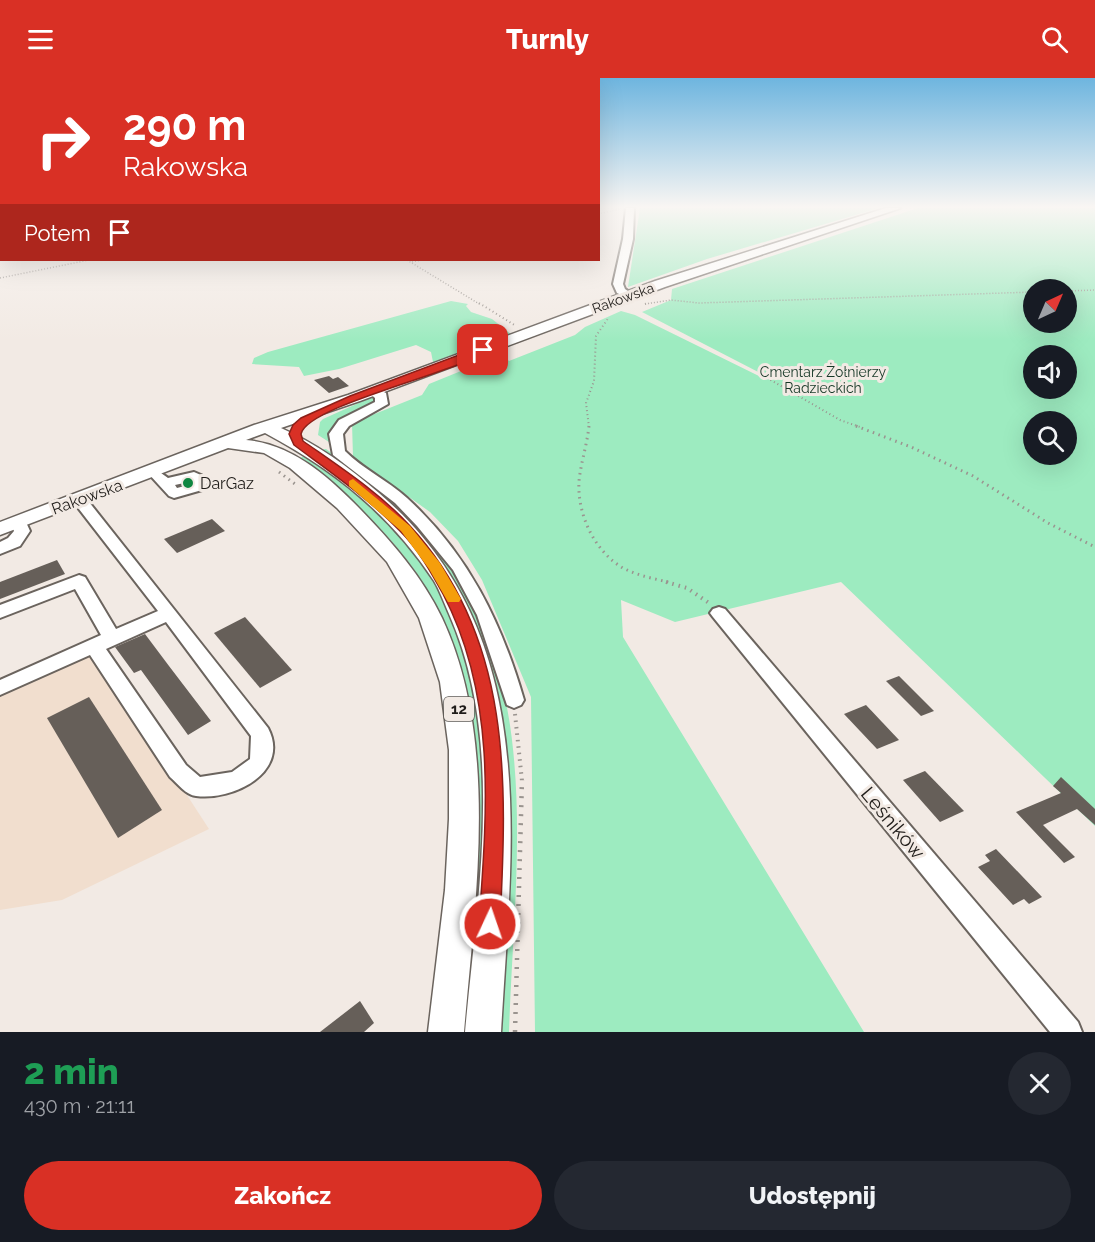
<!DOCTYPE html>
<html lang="pl">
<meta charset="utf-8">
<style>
:root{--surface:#171b24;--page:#242831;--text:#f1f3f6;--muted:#9ea1a6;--accent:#d93025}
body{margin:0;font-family:Raleway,sans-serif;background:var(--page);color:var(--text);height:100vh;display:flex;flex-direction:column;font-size:22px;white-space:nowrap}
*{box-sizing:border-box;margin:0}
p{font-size:20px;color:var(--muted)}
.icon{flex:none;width:33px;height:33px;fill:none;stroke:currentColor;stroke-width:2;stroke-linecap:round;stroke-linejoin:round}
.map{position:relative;height:954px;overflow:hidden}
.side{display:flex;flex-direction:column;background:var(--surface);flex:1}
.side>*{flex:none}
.hud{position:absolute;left:0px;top:0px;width:600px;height:183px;box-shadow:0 6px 24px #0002;background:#d93025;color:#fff;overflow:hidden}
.needle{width:39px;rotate:44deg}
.controls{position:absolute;left:1023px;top:201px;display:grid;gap:12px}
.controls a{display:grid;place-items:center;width:54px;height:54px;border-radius:50%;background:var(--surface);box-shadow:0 6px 24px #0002;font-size:30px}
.pin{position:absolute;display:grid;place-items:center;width:51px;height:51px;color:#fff;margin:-26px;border-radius:12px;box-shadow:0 3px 9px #0006}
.me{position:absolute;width:66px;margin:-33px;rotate:3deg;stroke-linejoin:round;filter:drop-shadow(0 0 4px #0008)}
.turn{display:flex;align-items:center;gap:21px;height:126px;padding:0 24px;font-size:27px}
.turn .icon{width:78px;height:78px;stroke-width:2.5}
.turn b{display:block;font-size:42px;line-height:51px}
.then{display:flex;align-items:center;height:57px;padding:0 24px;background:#0003;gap:12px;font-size:22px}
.round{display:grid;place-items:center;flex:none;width:63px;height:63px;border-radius:32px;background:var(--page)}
.summary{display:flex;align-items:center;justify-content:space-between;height:102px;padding:0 24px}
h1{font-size:36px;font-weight:800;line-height:45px;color:#1e9e55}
.primary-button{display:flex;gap:12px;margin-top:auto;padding:12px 24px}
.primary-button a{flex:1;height:69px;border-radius:36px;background:var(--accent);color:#fff;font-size:24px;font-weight:800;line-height:69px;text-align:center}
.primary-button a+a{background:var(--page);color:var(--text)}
header{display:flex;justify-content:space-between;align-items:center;height:78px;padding:0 24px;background:var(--accent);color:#fff;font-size:27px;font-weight:800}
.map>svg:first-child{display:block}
.medical{fill:#f1dece}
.green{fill:#9debc0;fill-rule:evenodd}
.building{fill:#665f59}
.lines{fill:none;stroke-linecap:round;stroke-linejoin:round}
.minor-casing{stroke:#6b645e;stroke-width:4}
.major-casing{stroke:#6b645e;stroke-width:3}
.path-far4{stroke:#9a948f;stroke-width:1.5;stroke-dasharray:1 2;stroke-linecap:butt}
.path-far3{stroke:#9a948f;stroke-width:2;stroke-dasharray:1 3;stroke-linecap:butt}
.path-far2{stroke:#9a948f;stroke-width:3;stroke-dasharray:1.5 4.5;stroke-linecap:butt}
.path-far1{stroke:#9a948f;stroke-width:4;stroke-dasharray:1.5 5;stroke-linecap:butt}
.path{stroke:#9a948f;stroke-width:4.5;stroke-dasharray:2 7;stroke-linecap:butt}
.minor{fill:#fff;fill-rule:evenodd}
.major{fill:#fff;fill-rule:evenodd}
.route{fill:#d93025;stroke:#8d1f18;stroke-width:1.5}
.slow{fill:#f59e0b}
.poi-dot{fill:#0f8640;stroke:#f2eae4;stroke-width:2}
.labels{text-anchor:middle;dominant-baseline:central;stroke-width:6;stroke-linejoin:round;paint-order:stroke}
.far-street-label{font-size:14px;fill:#1f1c19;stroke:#f2eae4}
.far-park-label{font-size:14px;fill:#153726;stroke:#f2eae4}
.shield{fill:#f2eae4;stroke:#5e5a56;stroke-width:1.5}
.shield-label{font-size:15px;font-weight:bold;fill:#1f1c19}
.poi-label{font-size:16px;fill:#1f1c19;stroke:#f2eae4;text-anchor:start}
.street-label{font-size:16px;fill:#1f1c19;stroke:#f2eae4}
.near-street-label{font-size:20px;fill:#1f1c19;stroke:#f2eae4}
</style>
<header><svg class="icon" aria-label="menu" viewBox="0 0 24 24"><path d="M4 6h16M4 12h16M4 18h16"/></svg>Turnly<svg class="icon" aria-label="search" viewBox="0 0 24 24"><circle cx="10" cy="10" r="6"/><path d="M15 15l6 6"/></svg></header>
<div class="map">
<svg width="1095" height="954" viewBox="0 0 1095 954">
<rect width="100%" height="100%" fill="#f2eae4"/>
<polygon class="medical" points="88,565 209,751 62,822 0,832 0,603"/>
<g class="green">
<polygon points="640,130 879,130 707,181 628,209"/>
<path d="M918 130H1095V748L841 504 675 544 621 522 623 559 864 954H535L531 619 482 502 458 463 430 434 353 379 352 345 422 317 429 306 493 280H506L509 283 575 257 585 249 621 233 635 237 763 300 766 298 642 234 671 222 672 211ZM1034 212H1066V244H1034ZM1034 278H1066V310H1034ZM1034 344H1066V376H1034Z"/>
<polygon points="451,223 468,226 466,228 471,234 492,241 511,256 433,284 431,274 416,267 339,291 304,298 299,289 252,286 254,280 268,274"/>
<polygon points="372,319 378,324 351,339 329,364 318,357 320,344 323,341"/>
<path d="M326 371C367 400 419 437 448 480 543 620 514 795 509 954H500C507 794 538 600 429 466 398 428 359 401 319 372Z"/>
<path d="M306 377C344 407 383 436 414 474 517 603 479 802 468 954H459L469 633C450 514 392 450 298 381Z"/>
</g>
<g class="building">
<polygon points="329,298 333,301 338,299 349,308 329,315 314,302"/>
<polygon points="212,441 225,453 177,475 164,461"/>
<polygon points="57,482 65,496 0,521 0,504"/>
<polygon points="245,539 292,592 260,610 214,555"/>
<polygon points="145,556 169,588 211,643 188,657 141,592 134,595 115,569"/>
<polygon points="899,598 934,633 921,638 886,603"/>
<polygon points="89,619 162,732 118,760 47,640"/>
<polygon points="866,627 899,662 877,671 844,636"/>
<polygon points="925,693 964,733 940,744 903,702"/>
<polygon points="1061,699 1095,731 1095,747 1077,731 1043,747 1075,779 1064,785 1016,734 1061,715 1053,708"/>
<polygon points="996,771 1042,819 1029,826 1024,821 1013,827 978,789 990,783 985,777"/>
<polygon points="360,923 374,945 364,954 320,954"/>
</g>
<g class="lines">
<g class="minor-casing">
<g id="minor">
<polygon points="626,130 634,130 633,161 623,206 625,211 635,218 630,221 617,215 613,206 623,161"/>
<path d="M373 309 386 315 388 326 349 348 343 356 345 373C363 391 387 402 407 420 468 476 501 543 524 622L521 627 514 630 507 627 477 537 453 492 417 448 395 425 333 377 329 356 339 342 375 324V320L367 313Z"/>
<path d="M154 390 168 400 194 394 210 401 202 412 174 420 169 418 147 394ZM193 403 192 406 177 410 175 407Z"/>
<path d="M80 417 85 419 268 650C291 694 233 723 196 718 186 717 178 706 170 699L90 577 0 617V602L101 557 75 511 0 540V527L79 497 85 499 116 551 158 533 72 422ZM166 544 251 658 250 681 232 694 200 699 186 687 106 571Z"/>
<polygon points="19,440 25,442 30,453 20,468 0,476 0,464 8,460 14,453 11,445"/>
<polygon points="719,529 725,531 1078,944 1082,954 1050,954 713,539 710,535 713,531"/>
</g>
</g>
<g class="major-casing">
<path id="major" d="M886 130H901L665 209 360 323 281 350C317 366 349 389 379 415 543 555 512 761 501 954H465C477 819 506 665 449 536 444 525 440 513 434 503 390 436 334 392 265 355L246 362C292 366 329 399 360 431 392 464 422 498 442 540 500 664 475 822 464 954H428L445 812 449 741V672L440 604 419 540 387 484 337 430 290 390 264 375 228 370 0 457V444L254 347 348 317 655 203Z"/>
</g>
<g class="path-far4">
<polyline points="598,136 620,131"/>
<polyline points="407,182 481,227"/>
<polyline points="412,184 421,182"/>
<polyline points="0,200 89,182"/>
<polyline points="1066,213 1095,212"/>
<polyline points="645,226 671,222 699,225 1034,214"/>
</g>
<g class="path-far3">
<polyline points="479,225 516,248"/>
<polyline points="645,226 649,225"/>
<polyline points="767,300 840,342 860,349"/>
<polyline points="589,349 586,325 594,303 596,258 609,239"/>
</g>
<g class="path-far2">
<path d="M589 348C587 367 581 384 579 403 577 436 594 473 623 490 638 498 656 501 672 505"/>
<polyline points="856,348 911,369 973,398 1048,445 1095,469"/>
<polyline points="279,394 295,406"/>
</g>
<g class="path-far1">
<polyline points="666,504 687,510 709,525"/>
<polyline points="515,636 522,703"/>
</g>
<polyline class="path" points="515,954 522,702"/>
<use href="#minor" class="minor"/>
<use href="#major" class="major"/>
</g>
<linearGradient id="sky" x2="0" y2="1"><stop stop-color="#6eb5df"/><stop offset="0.49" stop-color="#f9f6f3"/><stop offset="1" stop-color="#f9f6f3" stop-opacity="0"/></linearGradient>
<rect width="1095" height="263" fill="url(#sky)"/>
<path class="route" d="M480 269 488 272C461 294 307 327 301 356L303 363C340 389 380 415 410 448 513 559 507 705 500 846L497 853 490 856 482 853 479 846C487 734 497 619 443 516 431 494 418 471 400 453 368 420 330 394 294 367L289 356 293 347 301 340 350 318Z"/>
<polygon class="slow" points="353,401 410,448 440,485 461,521 459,524 448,524 429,491 401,453 349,408 349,403"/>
<circle class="poi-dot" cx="188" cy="405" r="6"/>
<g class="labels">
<g class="far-street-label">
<text transform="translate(623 220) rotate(-20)">Rakowska</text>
</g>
<g class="far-park-label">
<text x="823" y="294">Cmentarz Żołnierzy<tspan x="823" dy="16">Radzieckich</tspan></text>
</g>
<rect class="shield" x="444" y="619" width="30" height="24" rx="4.5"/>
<g class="shield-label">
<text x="459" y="631">12</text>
</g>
<g class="poi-label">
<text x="200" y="405">DarGaz</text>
</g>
<g class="street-label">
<text transform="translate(87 419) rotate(-20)">Rakowska</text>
</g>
<g class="near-street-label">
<text transform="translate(893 745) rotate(50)">Leśników</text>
</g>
</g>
</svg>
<div class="controls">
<a><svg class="needle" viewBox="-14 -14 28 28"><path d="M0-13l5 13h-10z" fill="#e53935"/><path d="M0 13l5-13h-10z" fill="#9ea1a6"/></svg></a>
<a><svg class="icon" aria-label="sound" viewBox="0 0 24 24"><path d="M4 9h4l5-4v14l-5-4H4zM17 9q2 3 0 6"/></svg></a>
<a><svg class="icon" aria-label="search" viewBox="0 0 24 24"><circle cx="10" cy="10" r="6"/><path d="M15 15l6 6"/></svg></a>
</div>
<div class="pin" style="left:483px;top:272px;background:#d93025"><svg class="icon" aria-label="arrive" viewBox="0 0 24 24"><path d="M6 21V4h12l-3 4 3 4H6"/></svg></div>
<svg class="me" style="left:490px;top:846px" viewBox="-20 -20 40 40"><circle r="17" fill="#d93025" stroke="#fff" stroke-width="3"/><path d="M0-11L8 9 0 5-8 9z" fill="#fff"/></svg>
<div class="hud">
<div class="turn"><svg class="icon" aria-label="right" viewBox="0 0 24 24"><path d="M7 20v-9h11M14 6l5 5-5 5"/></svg><div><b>290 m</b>Rakowska</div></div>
<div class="then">Potem<svg class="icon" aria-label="arrive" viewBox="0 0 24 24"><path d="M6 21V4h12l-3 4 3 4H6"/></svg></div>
</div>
</div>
<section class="side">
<div class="summary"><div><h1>2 min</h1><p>430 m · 21:11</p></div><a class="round"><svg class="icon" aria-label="close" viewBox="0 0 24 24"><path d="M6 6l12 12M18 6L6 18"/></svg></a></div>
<div class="primary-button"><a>Zakończ</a><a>Udostępnij</a></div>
</section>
